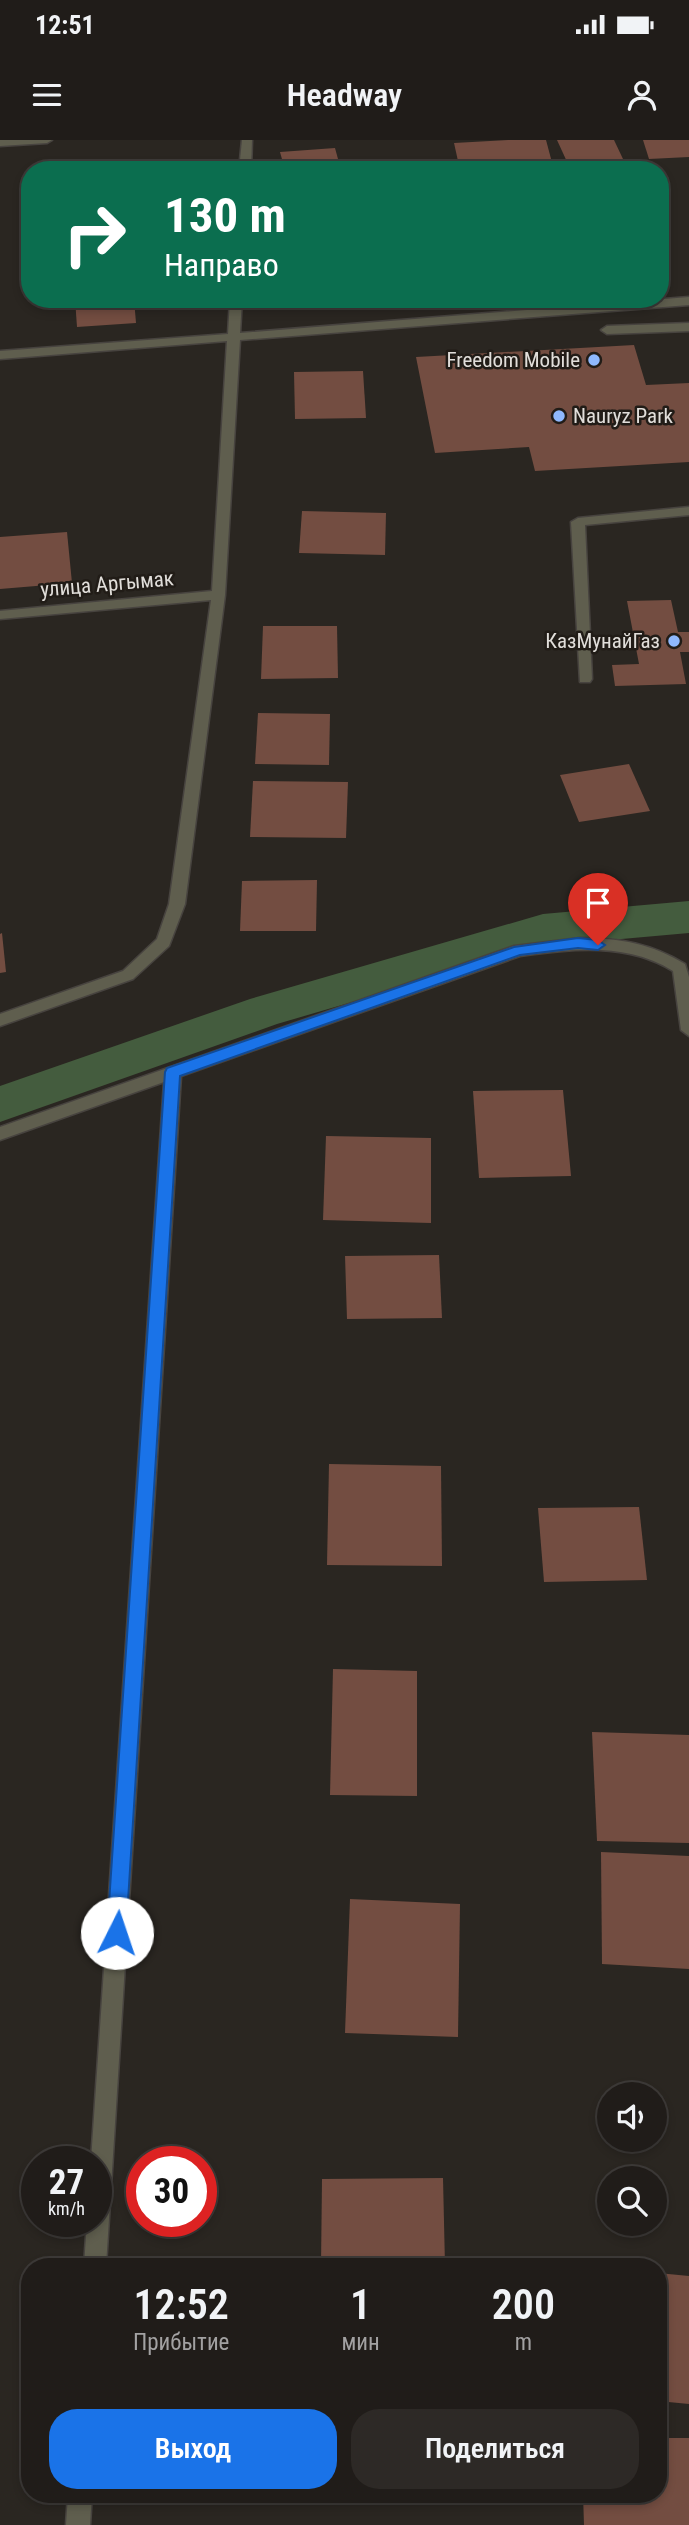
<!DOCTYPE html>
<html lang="ru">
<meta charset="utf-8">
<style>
:root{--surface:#201c19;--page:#2d2926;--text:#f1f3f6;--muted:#a2a1a2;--line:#3d3a38;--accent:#1a73e8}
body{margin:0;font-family:"Roboto Condensed",sans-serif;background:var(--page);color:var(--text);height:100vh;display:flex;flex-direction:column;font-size:26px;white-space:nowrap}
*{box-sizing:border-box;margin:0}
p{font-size:23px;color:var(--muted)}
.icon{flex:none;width:38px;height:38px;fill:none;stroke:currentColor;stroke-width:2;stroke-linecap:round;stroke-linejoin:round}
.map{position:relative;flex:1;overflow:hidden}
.panel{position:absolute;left:21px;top:2118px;width:646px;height:245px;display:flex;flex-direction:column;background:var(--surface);border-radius:28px;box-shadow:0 4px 10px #0003,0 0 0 2px var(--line)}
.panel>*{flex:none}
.hud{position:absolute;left:21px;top:21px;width:648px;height:147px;border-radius:28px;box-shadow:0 4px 10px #0003,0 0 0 2px var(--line);background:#0b6e4f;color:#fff;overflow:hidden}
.fabs{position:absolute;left:597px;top:1942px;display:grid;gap:14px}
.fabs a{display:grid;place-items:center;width:70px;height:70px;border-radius:50%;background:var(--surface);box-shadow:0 4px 10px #0003,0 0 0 2px var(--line);font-size:35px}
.speed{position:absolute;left:21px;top:2006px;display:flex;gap:14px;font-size:35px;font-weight:700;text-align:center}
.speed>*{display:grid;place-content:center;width:91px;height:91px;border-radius:50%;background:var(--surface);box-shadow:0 4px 10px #0003,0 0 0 2px var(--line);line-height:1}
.speed small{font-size:18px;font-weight:400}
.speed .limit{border:10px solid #d22;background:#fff;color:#111}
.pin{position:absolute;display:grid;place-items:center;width:60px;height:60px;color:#fff;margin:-72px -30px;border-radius:50% 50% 50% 0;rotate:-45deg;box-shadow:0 0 7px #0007}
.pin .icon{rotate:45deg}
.me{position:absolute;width:77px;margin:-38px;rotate:4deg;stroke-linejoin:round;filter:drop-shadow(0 0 5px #0008)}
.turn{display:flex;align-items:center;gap:24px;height:147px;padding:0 28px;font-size:32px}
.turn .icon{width:91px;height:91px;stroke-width:2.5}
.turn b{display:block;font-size:49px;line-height:60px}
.eta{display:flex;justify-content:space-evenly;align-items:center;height:119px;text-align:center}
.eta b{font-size:42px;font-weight:600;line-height:49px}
.action{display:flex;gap:14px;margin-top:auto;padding:14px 28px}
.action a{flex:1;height:80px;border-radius:28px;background:var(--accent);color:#fff;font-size:28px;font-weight:600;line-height:80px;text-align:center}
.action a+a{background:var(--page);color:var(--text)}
.status{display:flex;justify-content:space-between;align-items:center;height:49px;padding:0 35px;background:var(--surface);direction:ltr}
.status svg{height:19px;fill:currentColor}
header{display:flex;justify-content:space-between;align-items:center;height:91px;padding:0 28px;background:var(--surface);font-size:32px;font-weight:600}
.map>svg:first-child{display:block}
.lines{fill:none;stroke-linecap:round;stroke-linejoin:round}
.canal{fill:#445c3e;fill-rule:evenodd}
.building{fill:#734d41}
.minor-casing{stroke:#47433f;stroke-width:3}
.minor{fill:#5f5e4e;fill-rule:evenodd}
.route{fill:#1a73e8;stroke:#114b97;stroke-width:2}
.poi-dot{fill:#8fb8fd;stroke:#211c17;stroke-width:2.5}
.labels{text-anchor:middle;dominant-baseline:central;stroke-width:5;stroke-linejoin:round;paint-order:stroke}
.far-poi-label{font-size:21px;fill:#e1deda;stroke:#211c17;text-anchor:end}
.far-street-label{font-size:21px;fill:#e1deda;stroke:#211c17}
</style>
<div class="status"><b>12:51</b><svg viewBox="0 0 49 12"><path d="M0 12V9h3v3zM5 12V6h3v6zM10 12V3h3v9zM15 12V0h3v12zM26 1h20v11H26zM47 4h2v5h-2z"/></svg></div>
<header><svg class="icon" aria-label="menu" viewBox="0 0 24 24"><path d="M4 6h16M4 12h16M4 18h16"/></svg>Headway<svg class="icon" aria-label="person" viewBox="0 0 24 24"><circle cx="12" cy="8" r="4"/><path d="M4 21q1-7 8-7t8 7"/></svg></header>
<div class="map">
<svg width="689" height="2385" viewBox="0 0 689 2385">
<rect width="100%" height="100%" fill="#2a2621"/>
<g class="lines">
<polygon class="canal" points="689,761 689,793 543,806 277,884 0,982 0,946 250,859 543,774"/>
</g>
<g class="building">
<polygon points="508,0 546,0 554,30 460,30 454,3"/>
<polygon points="557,0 614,0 623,19 568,24"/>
<polygon points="643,0 689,0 689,17 649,19"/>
<polygon points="335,8 341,30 285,30 280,12"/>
<polygon points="75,159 134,159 136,183 77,187"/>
<polygon points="634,205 646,245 689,243 689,322 535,331 529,307 435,313 416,217"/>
<polygon points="363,231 366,278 295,279 294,232"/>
<polygon points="302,371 386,373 385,415 299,413"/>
<polygon points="67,392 72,443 0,449 0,397"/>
<polygon points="671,460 678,492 689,492 689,512 680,512 686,544 615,546 612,525 639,524 627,461"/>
<polygon points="263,486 337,486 338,538 261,539"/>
<polygon points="258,573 330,574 329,625 255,624"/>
<polygon points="629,624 650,671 579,682 560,635"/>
<polygon points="253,641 348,642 346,698 250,697"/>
<polygon points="317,740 316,791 240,791 242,741"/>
<polygon points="2,793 6,832 0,833 0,794"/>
<polygon points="563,950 571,1036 479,1038 473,951"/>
<polygon points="326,996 431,998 431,1083 323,1080"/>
<polygon points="439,1115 442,1178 347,1179 345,1116"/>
<polygon points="329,1324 441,1326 442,1426 327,1425"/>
<polygon points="639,1367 647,1440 544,1442 538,1368"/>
<polygon points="333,1529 417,1531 417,1656 330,1655"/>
<polygon points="592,1592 689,1595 689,1703 597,1701"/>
<polygon points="601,1712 689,1716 689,1829 602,1824"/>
<polygon points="350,1759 460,1764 458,1897 345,1893"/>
<polygon points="443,2038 445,2126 321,2126 322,2039"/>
<polygon points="658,2133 689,2136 689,2264 658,2261"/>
<polygon points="658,2298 689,2298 689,2385 584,2385 583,2354 658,2354"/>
</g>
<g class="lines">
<g class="minor-casing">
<g id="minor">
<polygon points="0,0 52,0 47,3 0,6"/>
<polygon points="242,0 252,0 251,30 239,30"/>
<polygon points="689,157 689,165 240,200 225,455 185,764 169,806 133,839 0,886 0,874 123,831 157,799 169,764 211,460 0,479 0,471 212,451 227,201 0,219 0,211 228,194 230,159 242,159 240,193"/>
<polygon points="689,183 689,191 607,194 601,190 607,186"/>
<polygon points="689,367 689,375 585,385 592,539 590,542 580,542 571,382 578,378"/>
<path d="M581 798C620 798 652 804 685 824L689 837V896L681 890 673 831C626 802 573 809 520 816L181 936 106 2126H84L87 2081H96V2021H91L164 942 0 1000V987L514 806Z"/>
<polygon points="68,2354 92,2354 90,2385 66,2385"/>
</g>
</g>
<use href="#minor" class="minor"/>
</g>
<polygon class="route" points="578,798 598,800 605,805 598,810 578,808 520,815 180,936 126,1793 123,1800 117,1803 110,1800 107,1793 165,932 167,928 514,807"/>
<g class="poi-dot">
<circle cx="594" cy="220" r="7"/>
<circle cx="559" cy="276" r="7"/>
<circle cx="674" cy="501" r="7"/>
</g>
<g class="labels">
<g class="far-poi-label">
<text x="580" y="220">Freedom Mobile</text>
<text x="573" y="276" text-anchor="start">Nauryz Park</text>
<text x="660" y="501">КазМунайГаз</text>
</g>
<g class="far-street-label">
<text transform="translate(107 444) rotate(-5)">улица Аргымак</text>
</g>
</g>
</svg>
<div class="fabs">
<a><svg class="icon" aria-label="sound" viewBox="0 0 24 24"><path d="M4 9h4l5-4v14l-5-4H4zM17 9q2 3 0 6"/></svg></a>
<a><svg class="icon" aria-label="search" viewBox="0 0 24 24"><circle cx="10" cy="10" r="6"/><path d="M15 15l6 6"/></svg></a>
</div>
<div class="speed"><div>27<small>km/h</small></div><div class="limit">30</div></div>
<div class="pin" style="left:598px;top:805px;background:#d93025"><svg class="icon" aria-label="arrive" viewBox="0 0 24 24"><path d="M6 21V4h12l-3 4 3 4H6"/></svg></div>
<svg class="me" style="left:117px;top:1793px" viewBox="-20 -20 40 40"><circle r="19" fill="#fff"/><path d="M0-13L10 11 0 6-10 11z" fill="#1a73e8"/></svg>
<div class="hud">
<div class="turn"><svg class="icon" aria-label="right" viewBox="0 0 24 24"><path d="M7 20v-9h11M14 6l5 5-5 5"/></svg><div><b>130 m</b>Направо</div></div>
</div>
<section class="panel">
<div class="eta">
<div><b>12:52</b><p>Прибытие</p></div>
<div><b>1</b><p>мин</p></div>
<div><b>200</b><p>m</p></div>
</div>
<div class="action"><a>Выход</a><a>Поделиться</a></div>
</section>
</div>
